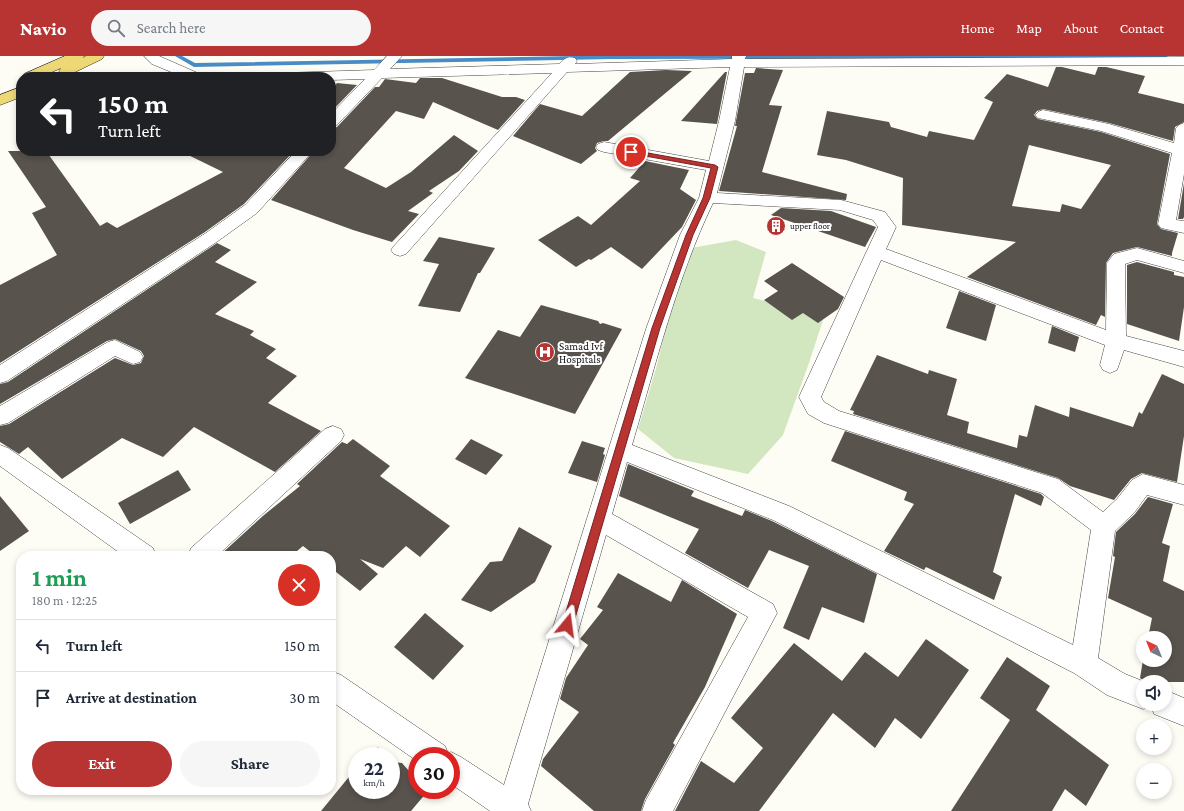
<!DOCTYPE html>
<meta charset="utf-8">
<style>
:root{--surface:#fff;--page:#f6f6f7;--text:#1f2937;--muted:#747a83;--line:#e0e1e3;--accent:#b83432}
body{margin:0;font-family:"Crimson Pro",serif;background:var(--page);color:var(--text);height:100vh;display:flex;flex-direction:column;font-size:15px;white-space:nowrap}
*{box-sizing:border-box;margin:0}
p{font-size:13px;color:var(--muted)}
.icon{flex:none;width:22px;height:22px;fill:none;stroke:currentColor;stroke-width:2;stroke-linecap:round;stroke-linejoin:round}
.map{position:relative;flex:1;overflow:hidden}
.details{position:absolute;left:16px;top:495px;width:320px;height:244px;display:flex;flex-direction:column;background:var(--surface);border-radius:16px;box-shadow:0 2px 6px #0003}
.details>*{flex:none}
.guide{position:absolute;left:16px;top:16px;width:320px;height:84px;border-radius:16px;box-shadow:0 2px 6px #0003;background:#202124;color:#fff;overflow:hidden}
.needle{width:26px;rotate:317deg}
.tools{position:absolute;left:1136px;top:575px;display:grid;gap:8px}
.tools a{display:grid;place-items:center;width:36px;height:36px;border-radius:50%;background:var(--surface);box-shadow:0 2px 6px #0003;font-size:20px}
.speed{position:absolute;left:348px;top:691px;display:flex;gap:8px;font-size:20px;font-weight:700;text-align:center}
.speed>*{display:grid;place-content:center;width:52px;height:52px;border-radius:50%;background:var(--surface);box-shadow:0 2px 6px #0003;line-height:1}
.speed small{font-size:10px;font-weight:400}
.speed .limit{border:6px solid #d22;background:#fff;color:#111}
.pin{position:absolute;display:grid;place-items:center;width:34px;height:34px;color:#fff;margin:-17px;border:2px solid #fff;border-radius:50%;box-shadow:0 1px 4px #0007}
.me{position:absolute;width:44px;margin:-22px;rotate:16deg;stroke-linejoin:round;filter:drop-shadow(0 0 3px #0008)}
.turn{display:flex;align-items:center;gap:14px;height:84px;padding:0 16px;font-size:18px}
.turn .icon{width:52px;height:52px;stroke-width:2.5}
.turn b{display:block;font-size:28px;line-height:34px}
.round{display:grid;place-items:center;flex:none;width:42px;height:42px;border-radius:21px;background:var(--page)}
.overview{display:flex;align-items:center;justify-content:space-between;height:68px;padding:0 16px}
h1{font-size:24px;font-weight:700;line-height:30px;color:#1e9e55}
.button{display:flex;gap:8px;margin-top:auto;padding:8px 16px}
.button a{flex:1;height:46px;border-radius:24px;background:var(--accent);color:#fff;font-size:16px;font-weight:700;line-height:46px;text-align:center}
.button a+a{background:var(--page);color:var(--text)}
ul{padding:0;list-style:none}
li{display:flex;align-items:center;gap:12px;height:52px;padding:0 16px;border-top:1px solid var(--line)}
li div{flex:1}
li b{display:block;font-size:15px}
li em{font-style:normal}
header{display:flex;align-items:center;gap:24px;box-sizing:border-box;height:56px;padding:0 20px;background:var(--accent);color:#fff}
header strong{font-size:19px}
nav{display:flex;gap:22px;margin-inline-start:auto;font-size:14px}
.search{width:280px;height:36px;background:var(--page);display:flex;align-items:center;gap:10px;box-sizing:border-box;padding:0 14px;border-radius:22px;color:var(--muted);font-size:15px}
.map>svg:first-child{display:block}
.green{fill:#d2e7c0}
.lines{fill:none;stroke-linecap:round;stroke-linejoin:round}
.stream{fill:#498bc4;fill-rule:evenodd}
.building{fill:#59534e;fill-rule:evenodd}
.street-casing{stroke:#444;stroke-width:1}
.primary-casing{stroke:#222;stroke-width:1}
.street{fill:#fff;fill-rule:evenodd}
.primary{fill:#eed875;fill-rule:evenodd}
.route{fill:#b83432;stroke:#782220}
.labels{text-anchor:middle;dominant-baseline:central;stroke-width:4;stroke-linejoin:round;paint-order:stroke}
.far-poi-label{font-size:9px;fill:#111;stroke:#fff;text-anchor:start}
.poi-label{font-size:11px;fill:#111;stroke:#fff;text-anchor:start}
</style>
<header>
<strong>Navio</strong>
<div class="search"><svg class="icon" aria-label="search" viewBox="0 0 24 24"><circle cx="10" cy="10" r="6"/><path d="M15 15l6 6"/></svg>Search here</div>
<nav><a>Home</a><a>Map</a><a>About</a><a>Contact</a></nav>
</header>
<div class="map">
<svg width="1184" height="755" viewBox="0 0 1184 755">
<rect width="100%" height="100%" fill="#fefdf5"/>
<polygon class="green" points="736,184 766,196 753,242 806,255 823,264 809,307 783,379 748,418 674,402 638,373 657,309 669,258 691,192"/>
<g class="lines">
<polygon class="stream" points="175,0 182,0 195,7 575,0 1168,0 1165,2 611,3 194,11"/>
</g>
<g class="building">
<path d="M1056 11H1062L1095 19 1098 11H1106L1145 20 1138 37 1184 48V66L1175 71 1173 85 1109 67 1043 53 1037 55 1034 59 1038 63 1101 76 1170 98 1157 168 1161 173 1178 177 1172 197V200L1137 191 1113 197 1106 207 1105 261 1101 259 1096 269 967 221 1016 186 902 169 903 122 846 104 817 99 827 55 889 66 891 71 927 81 929 75 974 84 993 46 984 42 1007 18 1048 31ZM1029 89 1111 109 1081 153 1062 148 1060 156 1012 150Z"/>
<polygon points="756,12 783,14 769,49 782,50 762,116 847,138 846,144 719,135 737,70 735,70 745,17 754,17"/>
<polygon points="666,14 692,15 608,85 604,85 597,87 595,92 597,95 581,108 513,80 540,48 582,60 630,16"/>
<polygon points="725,16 727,16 717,68 681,65"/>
<polygon points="420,22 442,22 502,41 516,41 525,44 498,74 433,46 424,63 396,55 344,112 386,132 411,116 454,79 478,95 459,115 429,135 433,137 408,155 419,158 392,186 353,174 271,144 314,95 331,95 331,73 337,71 375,31 379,31 385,23 416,27"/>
<polygon points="337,27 357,29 331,56 331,35"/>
<polygon points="8,95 46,95 100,170 107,166 117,172 223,116 180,95 294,95 244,148 205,176 0,307 0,229 57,199 32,157 46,151"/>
<polygon points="645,105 689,114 680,133 696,144 682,171 642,213 611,191 591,204 589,203 576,211 538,184 578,160 591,169 640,125 630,122"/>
<polygon points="1184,127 1184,161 1183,163 1178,163"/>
<polygon points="781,152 831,155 876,171 865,191 771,159"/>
<polygon points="439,181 495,192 480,217 478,217 460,256 418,250 439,208 423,205"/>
<polygon points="217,187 231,194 215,206 257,226 215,258 254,275 250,279 276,293 266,302 297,320 268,347 321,375 275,416 194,371 163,401 122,382 62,423 28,391 19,398 0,386 0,370 9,368 115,302 133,309 141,307 144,300 141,295 115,283 107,285 0,348 0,328 8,326"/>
<polygon points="1137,206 1174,216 1174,219 1184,221 1184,251 1179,285 1127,268 1127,209"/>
<polygon points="792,207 844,241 838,253 818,267 803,257 792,264 764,244 778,235 764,225"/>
<polygon points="959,235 996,249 986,285 946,272"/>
<polygon points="541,249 598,265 600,268 603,267 622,273 575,358 465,322 498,274 520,281"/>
<polygon points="1052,270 1079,281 1075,296 1048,287"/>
<polygon points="877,299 928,318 929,314 957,323 947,359 969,366 967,377 1017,392 1019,379 1027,381 1035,349 1069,361 1070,351 1133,371 1139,356 1142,358 1162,318 1184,328 1184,380 1177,426 1142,417 1131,423 1114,444 1070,430 1058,422 853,358 854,355 850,354"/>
<polygon points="845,375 1041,438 1044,441 1041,450 1015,438 993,516 1002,521 994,544 926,511 924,514 884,495 914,448 904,444 907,436 831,405"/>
<polygon points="353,383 390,410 380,420 450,470 420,501 406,490 383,512 360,503 378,518 360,535 331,512 331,500 316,500 303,490 291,500 219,500 264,459 300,430 297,428 342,386 347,388"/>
<polygon points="471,383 503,399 486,419 455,403"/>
<polygon points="582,385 605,392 603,398 605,399 597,426 568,417"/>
<polygon points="628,408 694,435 691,440 742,460 745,454 772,465 877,518 864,567 822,551 809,584 783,572 809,510 769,494 748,532 685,497 699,473 619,440"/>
<polygon points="178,414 191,434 130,468 118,447"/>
<polygon points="0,440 29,475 0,495"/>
<polygon points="1148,441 1173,448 1162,487 1170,490 1163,525 1184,535 1184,626 1146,626 1140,622 1143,604 1165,604 1165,582 1148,582 1152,562 1108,542 1115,501 1113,500 1116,476 1135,458"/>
<polygon points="519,471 552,490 535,526 491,556 461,544 490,506 502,505"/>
<polygon points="618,517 671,546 682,524 737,558 705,631 673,687 675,689 645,743 641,755 594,755 541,710 543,703 579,656 560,643 566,622 588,589 580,583 603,554 597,551"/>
<polygon points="425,557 464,590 433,624 394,591"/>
<polygon points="926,583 969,614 921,683 895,662 875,692 833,657 759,755 675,755 701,705 734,727 763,692 731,662 794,587 842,625 865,596 898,621"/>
<polygon points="1007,601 1050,630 1036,654 1109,709 1086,750 1065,733 1052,755 951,755 1010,664 980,642"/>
<polygon points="378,691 387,700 366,700 369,696"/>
<polygon points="391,704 393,706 402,707 417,724 417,734 425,734 427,736 411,755 321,755 357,711 357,734 391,734"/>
</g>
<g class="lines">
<g class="street-casing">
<g id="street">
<polygon points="144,0 159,0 200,18 202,21 183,21 152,8"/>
<path d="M387 0H402L390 13 559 8C565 3 567 0 575 2L577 5 575 8 732 3V0H746L745 3 1184 1V9L744 11 735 65 717 137 841 144 885 156 896 171 886 193 1106 274 1107 207 1114 198 1137 192 1184 205V217L1137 204 1125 208 1126 280 1184 295V311L1124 294 1117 314 1110 317 1103 314 1100 309 1105 289 881 204 821 341 824 346 839 355 1058 423 1103 456 1117 443 1132 424 1143 418 1184 429V449L1147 439 1134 457 1115 475 1098 602 1125 618 1145 626H1143V648H1165V634L1184 642V670L1154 658 1151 650 1143 653 1107 639 1074 617 773 464 627 406 612 458 773 548 777 557 673 755H642L646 744 748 561 606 479 528 748 531 755H490L451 728V700H417V705L331 645V615L341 619 445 690 448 697 451 696 461 701 504 729 646 273 680 179 699 142 706 114 604 96 598 94 596 91 598 88 604 86 709 105 719 65 730 11 567 16 406 198 400 200 394 198 391 194 394 190 552 17 382 22 336 70 331 72V58L365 23 331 24V21H275L277 18 282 17 374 14ZM713 147 840 154 873 164 878 171 799 341 808 358 824 367 1042 437 1091 474 1073 589 789 450 632 389C656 308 676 224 713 147Z"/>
<polygon points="1043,54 1109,68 1174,87 1176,72 1179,69 1184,67 1184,118 1176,164 1184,165 1184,177 1161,172 1158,168 1172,97 1101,75 1038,62 1035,59 1038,56"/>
<polygon points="296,95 313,95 257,157 218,185 7,325 0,327 0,309 206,177 245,149"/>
<polygon points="115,284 140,296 143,301 140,306 133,308 115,300 8,367 0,369 0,350 108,286"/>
<polygon points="333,370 341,373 344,379 341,385 217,500 188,500 191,492 325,373"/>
<polygon points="0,389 8,392 153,492 156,500 124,500 0,410"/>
</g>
</g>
<g class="primary-casing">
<g id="primary">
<polygon points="65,0 84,0 83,2 86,0 104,0 102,3 71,18 66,19 61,18 59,15 61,12 41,21 22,21 24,18"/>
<polygon points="21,31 21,41 0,49 0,39"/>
</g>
</g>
<use href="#street" class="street"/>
<use href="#primary" class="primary"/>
</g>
<polygon class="route" points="631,94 715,109 718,111 710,142 693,179 660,272 573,569 571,573 567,574 563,573 562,569 652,272 686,179 703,142 711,112 629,97 628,96"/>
<defs>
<g id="building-disc" transform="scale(1)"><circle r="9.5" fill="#b83432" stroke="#fff"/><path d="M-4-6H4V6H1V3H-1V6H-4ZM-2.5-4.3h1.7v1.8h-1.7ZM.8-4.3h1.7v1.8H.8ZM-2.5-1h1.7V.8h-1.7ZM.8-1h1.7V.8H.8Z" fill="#fff"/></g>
<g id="hospital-disc" transform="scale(1)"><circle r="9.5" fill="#b83432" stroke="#fff"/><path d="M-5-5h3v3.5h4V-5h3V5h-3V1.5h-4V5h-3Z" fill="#fff"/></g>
</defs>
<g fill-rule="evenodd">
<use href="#building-disc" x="776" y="170"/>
<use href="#hospital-disc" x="545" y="296"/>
</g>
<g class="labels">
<g class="far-poi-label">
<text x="790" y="170">upper floor</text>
</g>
<g class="poi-label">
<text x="559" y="290">Samad Ivf<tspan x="559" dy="13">Hospitals</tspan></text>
</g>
</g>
</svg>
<div class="tools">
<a><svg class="needle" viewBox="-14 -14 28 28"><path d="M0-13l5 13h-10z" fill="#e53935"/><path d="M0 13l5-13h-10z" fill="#747a83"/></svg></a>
<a><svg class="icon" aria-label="sound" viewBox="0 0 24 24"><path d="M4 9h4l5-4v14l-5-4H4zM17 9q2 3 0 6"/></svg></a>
<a>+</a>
<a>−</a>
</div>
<div class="speed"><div>22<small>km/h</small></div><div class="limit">30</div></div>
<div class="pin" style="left:631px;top:96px;background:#d93025"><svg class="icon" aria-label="arrive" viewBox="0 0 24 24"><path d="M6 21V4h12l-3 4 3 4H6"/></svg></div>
<svg class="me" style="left:567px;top:569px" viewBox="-20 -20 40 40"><path d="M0-17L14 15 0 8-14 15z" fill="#b83432" stroke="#fff" stroke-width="4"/></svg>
<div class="guide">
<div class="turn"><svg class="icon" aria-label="left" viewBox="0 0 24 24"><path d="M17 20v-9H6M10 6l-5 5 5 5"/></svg><div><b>150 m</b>Turn left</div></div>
</div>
<section class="details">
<div class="overview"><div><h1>1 min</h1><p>180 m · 12:25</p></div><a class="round" style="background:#d93025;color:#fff"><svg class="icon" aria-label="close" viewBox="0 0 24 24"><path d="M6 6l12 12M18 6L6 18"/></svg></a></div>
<ul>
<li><svg class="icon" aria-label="left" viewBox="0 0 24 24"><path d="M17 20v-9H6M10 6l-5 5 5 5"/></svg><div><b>Turn left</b></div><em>150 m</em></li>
<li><svg class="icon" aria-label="arrive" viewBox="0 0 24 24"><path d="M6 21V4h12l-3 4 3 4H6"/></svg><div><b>Arrive at destination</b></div><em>30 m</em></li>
</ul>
<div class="button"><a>Exit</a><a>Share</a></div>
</section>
</div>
